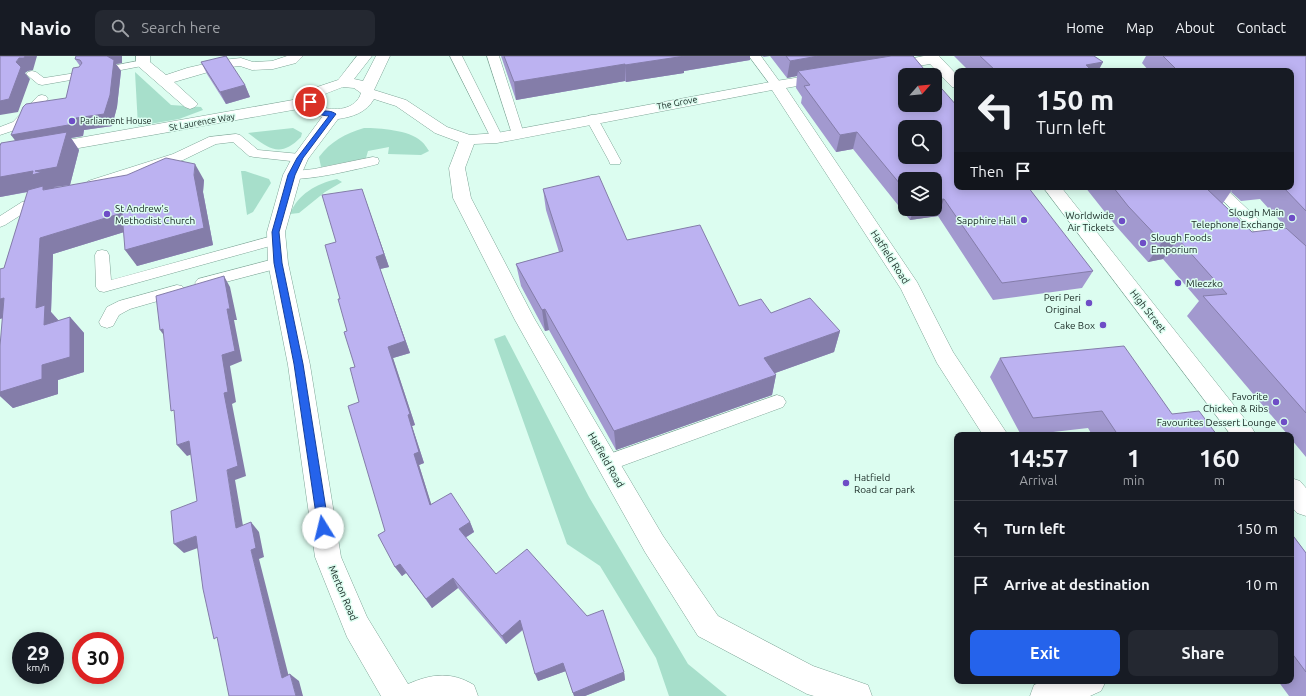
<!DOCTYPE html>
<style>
:root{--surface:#171b24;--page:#242831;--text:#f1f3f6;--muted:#9ea1a6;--line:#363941;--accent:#2563eb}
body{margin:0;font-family:Ubuntu,sans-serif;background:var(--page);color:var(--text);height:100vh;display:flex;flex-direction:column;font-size:15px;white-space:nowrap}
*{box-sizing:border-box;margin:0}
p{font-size:13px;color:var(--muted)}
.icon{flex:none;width:22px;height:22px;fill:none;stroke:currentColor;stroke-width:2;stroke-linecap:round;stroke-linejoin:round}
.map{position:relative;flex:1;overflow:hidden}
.sheet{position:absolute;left:954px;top:376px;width:340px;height:252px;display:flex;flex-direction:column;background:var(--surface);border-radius:8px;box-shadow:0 2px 10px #0003}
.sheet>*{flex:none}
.banner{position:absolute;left:954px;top:12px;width:340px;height:122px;border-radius:8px;box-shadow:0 2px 10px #0003;background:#171b24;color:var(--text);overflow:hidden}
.needle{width:26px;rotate:63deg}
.tools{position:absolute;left:898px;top:12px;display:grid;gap:8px}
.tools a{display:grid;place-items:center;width:44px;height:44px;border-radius:8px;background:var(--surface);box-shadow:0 2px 10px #0003;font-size:20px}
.speed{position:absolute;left:12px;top:576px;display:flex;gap:8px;font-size:20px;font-weight:700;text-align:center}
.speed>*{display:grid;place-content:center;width:52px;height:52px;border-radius:50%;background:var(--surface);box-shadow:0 2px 10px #0003;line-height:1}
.speed small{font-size:10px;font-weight:400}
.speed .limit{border:6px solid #d22;background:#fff;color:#111}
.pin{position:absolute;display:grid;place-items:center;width:34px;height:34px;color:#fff;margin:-17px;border:2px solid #fff;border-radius:50%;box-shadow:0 1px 4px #0007}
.me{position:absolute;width:44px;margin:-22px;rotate:351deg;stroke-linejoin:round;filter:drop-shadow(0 0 3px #0008)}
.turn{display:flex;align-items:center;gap:14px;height:84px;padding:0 16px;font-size:18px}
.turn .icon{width:52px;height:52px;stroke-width:2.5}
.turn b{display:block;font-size:28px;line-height:34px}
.then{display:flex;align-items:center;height:38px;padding:0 16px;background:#0003;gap:8px;font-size:15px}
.eta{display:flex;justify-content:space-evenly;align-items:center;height:68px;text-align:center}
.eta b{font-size:24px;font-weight:700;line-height:28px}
.primary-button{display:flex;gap:8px;margin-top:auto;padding:8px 16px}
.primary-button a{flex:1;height:46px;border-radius:8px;background:var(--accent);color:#fff;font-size:16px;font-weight:700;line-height:46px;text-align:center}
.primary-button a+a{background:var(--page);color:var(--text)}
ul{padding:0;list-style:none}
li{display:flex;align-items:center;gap:12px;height:56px;padding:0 16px;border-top:1px solid var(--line)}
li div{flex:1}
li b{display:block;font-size:15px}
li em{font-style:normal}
header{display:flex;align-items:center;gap:24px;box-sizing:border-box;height:56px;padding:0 20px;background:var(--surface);border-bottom:1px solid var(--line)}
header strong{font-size:19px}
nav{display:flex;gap:22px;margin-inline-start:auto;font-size:14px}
.search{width:280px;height:36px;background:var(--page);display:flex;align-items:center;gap:10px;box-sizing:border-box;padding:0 14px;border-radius:8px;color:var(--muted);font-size:15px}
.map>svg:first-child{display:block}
.green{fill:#a7dfcb}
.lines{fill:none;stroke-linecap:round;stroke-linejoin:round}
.service-casing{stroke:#7ea597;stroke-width:1}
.minor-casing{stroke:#7ea597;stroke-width:1}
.service{fill:#fff;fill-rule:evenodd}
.minor{fill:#fff;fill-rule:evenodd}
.wall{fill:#a299cf;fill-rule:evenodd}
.shaded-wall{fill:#847da9}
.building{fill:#bcb2f1;stroke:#847da9;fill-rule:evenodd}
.route{fill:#2563eb;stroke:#184099}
.poi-dot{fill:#6e4dc6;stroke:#dcfdf0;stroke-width:1.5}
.labels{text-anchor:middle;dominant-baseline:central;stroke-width:3;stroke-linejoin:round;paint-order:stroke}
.far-street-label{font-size:9px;fill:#162621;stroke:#dcfdf0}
.far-poi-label{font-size:9px;fill:#162621;stroke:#dcfdf0;text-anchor:start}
.poi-label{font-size:10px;fill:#162621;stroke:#dcfdf0;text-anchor:end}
.street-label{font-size:10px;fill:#162621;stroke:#dcfdf0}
</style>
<header>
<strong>Navio</strong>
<div class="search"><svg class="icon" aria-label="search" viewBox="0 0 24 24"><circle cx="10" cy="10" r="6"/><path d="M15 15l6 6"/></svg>Search here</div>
<nav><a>Home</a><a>Map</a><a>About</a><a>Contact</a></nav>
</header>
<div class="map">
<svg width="1306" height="640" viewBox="0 0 1306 640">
<rect width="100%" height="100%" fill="#dcfdf0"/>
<g class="green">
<polygon points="135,16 171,49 201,51 203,54 179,63 138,70"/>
<path d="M293 72 302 77 301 81C280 103 268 92 248 77Z"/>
<path d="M364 72C380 72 409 74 421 85 424 87 427 92 429 95L421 99 388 98 389 91 368 95 366 102 321 111 319 101C331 85 345 78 364 72Z"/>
<polygon points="241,115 245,115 269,123 271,127 253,156 247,159"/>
<path d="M337 123 342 126 325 136 299 157 290 158C298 138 316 128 337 123Z"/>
<polygon points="505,279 589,441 688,608 727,640 669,640 656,602 600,510 567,488 494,283"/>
</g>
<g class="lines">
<g class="service-casing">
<g id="service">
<polygon points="450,0 462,0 503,82 501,85 493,85 491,82"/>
<polygon points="487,0 499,0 524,78 522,81 514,81 512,78"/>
<polygon points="749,0 761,0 782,29 780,31 772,31"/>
<polygon points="143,4 149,7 147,9 121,14 115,11 117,9"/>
<polygon points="32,15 36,16 44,22 82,16 86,17 88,19 86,21 82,22 42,29 38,28 26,18 28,16"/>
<polygon points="42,39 46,40 48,43 21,72 0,79 0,71 13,66 38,40"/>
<polygon points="592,59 596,60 598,63 621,105 620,108 610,108 609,105 586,63 588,60"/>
<polygon points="236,78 240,79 258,94 300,98 305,99 306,102 305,105 300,106 254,101 249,100 233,86 216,88 183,104 98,131 93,132 88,131 86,128 88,125 173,98 209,81"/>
<path d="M373 101 378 102 379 105 378 108C358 113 305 126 287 122L285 119 287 116 314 113Z"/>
<polygon points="1209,131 1224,131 1306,208 1306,222 1301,221"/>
<polygon points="45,140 50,141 52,144 50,147 32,152 5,169 0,171 0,160 22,146"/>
<polygon points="276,179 281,181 283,184 281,187 104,236 99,235 96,231 95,199 97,195 102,194 107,195 109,199 111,224"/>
<polygon points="278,202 283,203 285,207 283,211 203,232 198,231 195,227 198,223"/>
<polygon points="177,229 182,230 185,234 182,238 130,253 119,259 113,270 107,272 101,270 99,266 107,251 119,245"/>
<polygon points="777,339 783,341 786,346 783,351 608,415 601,413 599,407 601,401"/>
</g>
</g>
<g class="minor-casing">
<g id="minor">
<polygon points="136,0 150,0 150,6 166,19 187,12 222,4 241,2 253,6 272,5 287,0 303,0 296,7 273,13 252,14 240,10 222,12 174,26 198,48 195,51 190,53 185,51 138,10 136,7"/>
<path d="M357 0H372L354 23 363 25 376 0H390L374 34 406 44 447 71 470 79 497 77 776 25 826 17 831 18 833 21 831 24 786 32 917 226 953 296 1008 379H983L937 307 901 233 772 34 497 87 474 88 465 112 471 142 534 262 663 480 718 560 813 610 868 629 872 640H814L807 638 698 580 645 496 515 264 453 142 449 112 459 86 435 77 396 50 374 43C366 57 352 61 338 63L308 103 301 119 285 176 288 207 310 309 341 501 367 561 408 628C431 618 451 615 474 629L478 640H381L347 581 315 501 288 309 268 207 267 176 283 119 292 102 322 61 306 56 304 52 0 106V96L304 42 314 32 338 24ZM343 31 354 32 361 37C356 54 334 56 319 50L318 46 325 38Z"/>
<polygon points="924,0 939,0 957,19 957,32 952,31 930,8 888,15 883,14 881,11 883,8"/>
<polygon points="1043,131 1061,131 1252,372 1256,379 1231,379"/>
<polygon points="1291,422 1300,425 1306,432 1306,460 1297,457 1291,450"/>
<polygon points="1045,625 1106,625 1101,635 1090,640 1030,640 1034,629"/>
</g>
</g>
<use href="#service" class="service"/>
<use href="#minor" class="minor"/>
</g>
<g class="wall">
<polygon points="76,0 122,0 122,7 116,8 121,15 117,51 112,70 84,74 83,80 71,82 79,94 70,129 54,131 204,124 203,136 213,189 137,210 124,176 53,198 51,256 59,265 70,261 84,277 84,316 58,324 58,338 13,352 0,340 4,212 28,136 0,141 0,90 16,85 66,42 80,10 75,3"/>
<polygon points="501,0 750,0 750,4 684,15 684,17 626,26 625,25 516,44"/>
<path d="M762 0H913L1093 215 1082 232 993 244 938 160 910 164 853 93 836 96 801 47 802 41 796 32 797 20 787 22 770 0 764 1ZM905 123 935 153H905Z"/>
<polygon points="954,0 1094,0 1103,6 1098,15 969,15"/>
<polygon points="1146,0 1306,0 1306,401 1291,383 1291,379 1288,379 1187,260 1199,245 1163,203 1148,206 1116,170 1085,131 1234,131 1223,147 1222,147 1252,176 1290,176 1260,143 1241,145 1231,136 1234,131 1291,131 1291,15 1149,15 1142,7"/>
<polygon points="201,6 245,29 250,41 226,48 207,18"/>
<polygon points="543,133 627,184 739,250 771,257 840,275 834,296 775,317 776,319 772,339 616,394 549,274 545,275 521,230 516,208 559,196 546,154"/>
<polygon points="366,145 389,211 380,213 410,297 393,302 415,369 412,370 424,407 419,409 431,448 470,466 474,476 465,482 496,518 624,616 625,624 585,640 574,640 566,615 538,625 523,574 506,588 458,532 432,552 406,517 402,520 395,511 385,475 359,346 355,311 347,275 340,243 336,186"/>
<polygon points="1000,302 1172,358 1217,379 1092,379 1088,372 1027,379 1021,379 990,321"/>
<polygon points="1291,477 1306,497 1306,640 1289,640 1278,625 1291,625"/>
</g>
<g class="shaded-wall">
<polygon points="25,0 37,0 33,14 28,15 25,17 30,23 18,56 0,59 0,45 16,6 19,2"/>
<polygon points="107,0 122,0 122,7 116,8 121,15 117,51 112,70 84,74 83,80 71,82 79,94 70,129 54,131 56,134 42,133 0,141 0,121 20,91 11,79 76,62"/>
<polygon points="683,0 750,0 750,4 684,15 684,17 626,26 625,9"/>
<polygon points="818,0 897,0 798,15 797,20 787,22 790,5"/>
<polygon points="1103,6 1098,15 1083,15 1086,9"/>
<polygon points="625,8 625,25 516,44 514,26"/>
<polygon points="245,29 250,41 226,48 220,36"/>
<polygon points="857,76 853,93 836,96 840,79"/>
<polygon points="195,108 204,124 203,136 213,189 137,210 125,194 194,119"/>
<polygon points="944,143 938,160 910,164 914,153 935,153 935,144"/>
<polygon points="366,145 389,211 380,213 410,297 393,302 415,369 412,370 424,407 419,409 435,460 430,449 414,398 408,359 388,291 376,201"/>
<polygon points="122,157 134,173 53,198 51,256 59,265 44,269 36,252 40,182"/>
<polygon points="1178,183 1163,203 1148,206 1162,186"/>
<polygon points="224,220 230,231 237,264 234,264 242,305 230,310 236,346 232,348 246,420 235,424 245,481 236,472 227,414 222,299 227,253"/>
<polygon points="4,242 19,258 0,263 0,243"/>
<polygon points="545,253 549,274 545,275 542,254"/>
<polygon points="70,261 84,277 84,316 58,324 58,338 13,352 0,340 0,336 42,309"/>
<polygon points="163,273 168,285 160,274"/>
<polygon points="840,275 834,296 761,322 764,302"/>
<polygon points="776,319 772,339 616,394 614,375"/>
<polygon points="189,385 198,396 187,400 177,389"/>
<polygon points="251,466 259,476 264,501 259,503 291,629 282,622 251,494"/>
<polygon points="470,466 474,476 463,483 459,473"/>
<polygon points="196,480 206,489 184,497 174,488"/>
<polygon points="400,508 406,517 402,520 395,511"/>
<polygon points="453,522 458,532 432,552 426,543"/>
<polygon points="520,564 523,573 506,588 502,580"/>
<polygon points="563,607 566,615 538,625 535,618"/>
<polygon points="624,616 625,624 585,640 574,640 573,637"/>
<polygon points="290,618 299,625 303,640 296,640"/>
</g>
<g class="building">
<polygon points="0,0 25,0 24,2 19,2 16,6 21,11 9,43 0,45"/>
<polygon points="76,0 107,0 114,4 110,39 104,58 76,62 74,68 11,79 23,51 26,48 66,42 73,12 79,11 82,7 80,4 75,3"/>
<polygon points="226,0 245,29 220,36 201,6"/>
<polygon points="504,0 685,0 625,9 625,8 514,26"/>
<polygon points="786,0 818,0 790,5"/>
<path d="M891 0H913L929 19H905V49H935V25L957 50V131H1028L1093 215 1002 227 944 143 935 144V123H905V134L857 76 840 79 804 30 810 29 798 15ZM905 71H935V101H905Z"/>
<polygon points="980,0 1094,0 1103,6 1086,9 1092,15 996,15"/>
<polygon points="1163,0 1306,0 1306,155 1283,131 1291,131 1291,15 1178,15"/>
<polygon points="67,76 57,111 35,115 42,116 32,119 33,115 0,121 0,90 1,87"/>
<polygon points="166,102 195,108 194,119 204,172 125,194 122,157 40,182 36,252 45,249 44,269 70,261 70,301 42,309 42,323 0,336 0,290 4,242 0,243 0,213 4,212 28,134 43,130 43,134 127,119"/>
<polygon points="599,120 627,184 700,169 739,250 761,243 771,257 810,242 840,275 764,302 776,319 614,375 545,253 542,254 516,208 563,195 543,133"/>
<polygon points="1113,131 1205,131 1252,176 1286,172 1306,190 1306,357 1203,240 1227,238 1178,183 1162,186 1128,150"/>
<polygon points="362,133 384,198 376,201 405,285 388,291 410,358 408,359 419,396 414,398 430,449 451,437 470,466 459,473 496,518 527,493 587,560 603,554 624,616 573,637 563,607 535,618 520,564 502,580 453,522 426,543 400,508 395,511 378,479 385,475 348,350 359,346 350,312 355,311 344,276 347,275 338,243 340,243 325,189 336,186 322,139"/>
<polygon points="224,220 230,253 227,253 235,295 222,299 228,336 224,337 238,410 227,414 236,472 251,466 256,492 251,494 282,622 290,618 296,640 229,640 217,581 214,583 203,533 196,480 174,488 171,455 197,445 189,385 177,389 174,354 171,355 163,273 160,274 156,240"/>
<polygon points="1124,290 1172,358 1199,355 1217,379 1118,379 1102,355 1033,362 1000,302"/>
<polygon points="1291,477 1306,497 1306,616 1291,596"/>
</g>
<path class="route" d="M310 44 312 45C320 61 326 51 336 58L303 102 295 119 279 176 282 207 303 308 329 472 327 475 323 477 320 475 318 472 294 308 274 207 272 176 288 119 297 102 329 60C318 59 311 57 306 46Z"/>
<g class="poi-dot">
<circle cx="72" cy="65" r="4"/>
<circle cx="107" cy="158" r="4"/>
<circle cx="1292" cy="162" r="4"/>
<circle cx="1024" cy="164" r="4"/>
<circle cx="1122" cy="165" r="4"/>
<circle cx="1143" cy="187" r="4"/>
<circle cx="1178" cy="227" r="4"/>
<circle cx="1089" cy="247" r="4"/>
<circle cx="1103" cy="269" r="4"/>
<circle cx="1276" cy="346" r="4"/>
<circle cx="1284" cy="366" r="4"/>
<circle cx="846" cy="427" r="4"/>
</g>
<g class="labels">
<g class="far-street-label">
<text transform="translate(677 47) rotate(-11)">The Grove</text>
<text transform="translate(202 66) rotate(-10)">St Laurence Way</text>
</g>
<g class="far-poi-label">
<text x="80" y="65">Parliament House</text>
</g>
<g class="poi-label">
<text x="115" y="152" text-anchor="start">St Andrew's<tspan x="115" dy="12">Methodist Church</tspan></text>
<text x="1284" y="156">Slough Main<tspan x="1284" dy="12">Telephone Exchange</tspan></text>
<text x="1114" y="159">Worldwide<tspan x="1114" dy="12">Air Tickets</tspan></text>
<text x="1016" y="164">Sapphire Hall</text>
<text x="1151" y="181" text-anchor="start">Slough Foods<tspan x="1151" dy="12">Emporium</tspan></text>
<text x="1186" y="227" text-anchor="start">Mleczko</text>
<text x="1081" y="241">Peri Peri<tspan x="1081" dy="12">Original</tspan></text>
<text x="1095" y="269">Cake Box</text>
<text x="1268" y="340">Favorite<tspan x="1268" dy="12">Chicken &amp; Ribs</tspan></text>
<text x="1276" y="366">Favourites Dessert Lounge</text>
<text x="854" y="421" text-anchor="start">Hatfield<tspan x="854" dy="12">Road car park</tspan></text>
</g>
<g class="street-label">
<text transform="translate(890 201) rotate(57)">Hatfield Road</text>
<text transform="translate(1148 255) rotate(52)">High Street</text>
<text transform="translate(606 404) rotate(60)">Hatfield Road</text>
<text transform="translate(343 537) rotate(67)">Merton Road</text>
</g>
</g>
</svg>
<div class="tools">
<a><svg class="needle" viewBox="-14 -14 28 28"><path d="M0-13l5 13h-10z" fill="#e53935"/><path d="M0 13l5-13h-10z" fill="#9ea1a6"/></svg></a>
<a><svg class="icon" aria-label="search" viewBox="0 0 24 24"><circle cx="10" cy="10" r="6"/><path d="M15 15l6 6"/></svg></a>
<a><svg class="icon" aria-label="layers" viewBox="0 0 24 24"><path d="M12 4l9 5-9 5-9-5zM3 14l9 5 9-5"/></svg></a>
</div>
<div class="speed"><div>29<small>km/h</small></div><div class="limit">30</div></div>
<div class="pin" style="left:310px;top:46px;background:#d93025"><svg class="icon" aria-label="arrive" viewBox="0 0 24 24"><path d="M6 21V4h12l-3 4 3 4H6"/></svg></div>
<svg class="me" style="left:323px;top:472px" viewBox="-20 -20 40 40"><circle r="19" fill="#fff"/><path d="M0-13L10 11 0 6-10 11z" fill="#2563eb"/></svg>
<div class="banner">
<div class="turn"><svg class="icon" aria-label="left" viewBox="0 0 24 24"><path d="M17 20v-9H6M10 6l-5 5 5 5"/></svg><div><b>150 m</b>Turn left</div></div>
<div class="then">Then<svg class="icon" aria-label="arrive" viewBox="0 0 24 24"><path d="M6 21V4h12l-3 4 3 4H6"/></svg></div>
</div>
<section class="sheet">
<div class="eta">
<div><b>14:57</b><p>Arrival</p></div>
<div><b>1</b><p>min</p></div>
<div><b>160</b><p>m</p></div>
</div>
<ul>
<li><svg class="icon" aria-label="left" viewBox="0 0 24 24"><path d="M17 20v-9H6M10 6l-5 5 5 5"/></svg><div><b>Turn left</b></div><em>150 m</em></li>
<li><svg class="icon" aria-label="arrive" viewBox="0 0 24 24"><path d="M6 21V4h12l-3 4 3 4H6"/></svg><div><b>Arrive at destination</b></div><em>10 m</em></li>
</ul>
<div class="primary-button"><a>Exit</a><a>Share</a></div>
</section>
</div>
